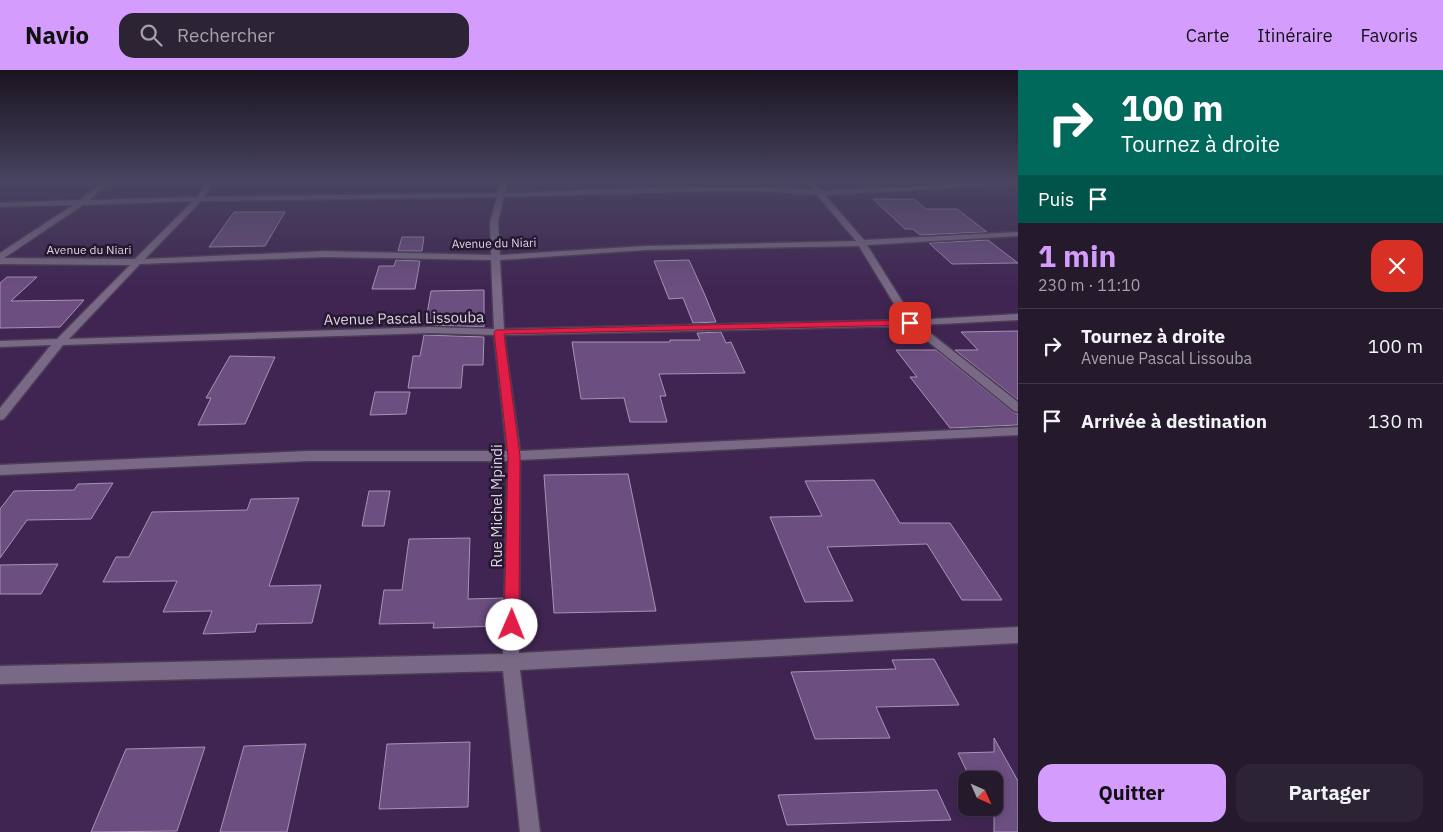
<!DOCTYPE html>
<html lang="fr">
<meta charset="utf-8">
<style>
:root{--surface:#241a2c;--page:#2c2334;--text:#f1f3f6;--muted:#a3a1a9;--line:#413848;--accent:#d49cfc}
body{margin:0;font-family:"IBM Plex Sans",sans-serif;background:var(--page);color:var(--text);height:100vh;display:flex;flex-direction:column;font-size:19px;white-space:nowrap}
*{box-sizing:border-box;margin:0}
p{font-size:16px;color:var(--muted)}
.icon{flex:none;width:28px;height:28px;fill:none;stroke:currentColor;stroke-width:2;stroke-linecap:round;stroke-linejoin:round}
.map{position:relative;flex:1;overflow:hidden}
.panel{display:flex;flex-direction:column;background:var(--surface);width:425px}
.panel>*{flex:none}
.banner{background:#00695c;color:#fff;overflow:hidden}
.needle{width:32px;rotate:135deg}
.controls{position:absolute;left:958px;top:701px;display:grid;gap:10px}
.controls a{display:grid;place-items:center;width:45px;height:45px;border-radius:10px;background:var(--surface);box-shadow:0 2px 8px #0003,0 0 0 1px var(--line);font-size:25px}
.pin{position:absolute;display:grid;place-items:center;width:42px;height:42px;color:#fff;margin:-21px;border-radius:10px;box-shadow:0 2px 8px #0006}
.me{position:absolute;width:55px;margin:-28px;rotate:1deg;stroke-linejoin:round;filter:drop-shadow(0 0 4px #0008)}
.turn{display:flex;align-items:center;gap:18px;height:105px;padding:0 20px;font-size:22px}
.turn .icon{width:65px;height:65px;stroke-width:2.5}
.turn b{display:block;font-size:35px;line-height:42px}
.then{display:flex;align-items:center;height:48px;padding:0 20px;background:#0003;gap:10px;font-size:19px}
.round{display:grid;place-items:center;flex:none;width:52px;height:52px;border-radius:15px;background:var(--page)}
.overview{display:flex;align-items:center;justify-content:space-between;height:85px;padding:0 20px}
h1{font-size:30px;font-weight:800;line-height:38px;color:var(--accent)}
.primary-button{display:flex;gap:10px;margin-top:auto;padding:10px 20px}
.primary-button a{flex:1;height:58px;border-radius:15px;background:var(--accent);color:#111;font-size:20px;font-weight:800;line-height:58px;text-align:center}
.primary-button a+a{background:var(--page);color:var(--text)}
ul{padding:0;list-style:none}
li{display:flex;align-items:center;gap:15px;height:75px;padding:0 20px;border-top:1px solid var(--line)}
li div{flex:1}
li b{display:block;font-size:19px}
li em{font-style:normal}
header{display:flex;align-items:center;gap:30px;box-sizing:border-box;height:70px;padding:0 25px;background:var(--accent);color:#111}
header strong{font-size:24px}
nav{display:flex;gap:28px;margin-inline-start:auto;font-size:18px}
.search{width:350px;height:45px;background:var(--page);display:flex;align-items:center;gap:12px;box-sizing:border-box;padding:0 18px;border-radius:15px;color:var(--muted);font-size:19px}
main{display:flex;flex:1;min-height:0}
.map>svg:first-child{display:block}
.green{fill:#402552;fill-rule:evenodd}
.building{fill:#6c4e81;stroke:#a595b3}
.lines{fill:none;stroke-linecap:round;stroke-linejoin:round}
.minor-casing{stroke:#4b3e53;stroke-width:3}
.minor{fill:#796986;fill-rule:evenodd}
.route{fill:#e11d48;stroke:#92132f}
.labels{text-anchor:middle;dominant-baseline:central;stroke-width:5;stroke-linejoin:round;paint-order:stroke}
.far-street-label{font-size:12px;fill:#dcd3e3;stroke:#261830}
.street-label{font-size:15px;fill:#dcd3e3;stroke:#261830}
</style>
<header>
<strong>Navio</strong>
<div class="search"><svg class="icon" aria-label="search" viewBox="0 0 24 24"><circle cx="10" cy="10" r="6"/><path d="M15 15l6 6"/></svg>Rechercher</div>
<nav><a>Carte</a><a>Itinéraire</a><a>Favoris</a></nav>
</header>
<main>
<div class="map">
<svg width="1018" height="762" viewBox="0 0 1018 762">
<rect width="100%" height="100%" fill="#30223a"/>
<path class="green" d="M0 111H1018V762H0ZM966 710H994V738H966Z"/>
<g class="building">
<polygon points="873,129 914,129 926,139 957,139 987,162 920,165 913,159 905,159"/>
<polygon points="234,142 285,142 265,176 209,177"/>
<polygon points="402,167 424,167 422,181 398,181"/>
<polygon points="988,170 1018,193 952,194 929,173"/>
<polygon points="396,190 420,191 415,219 372,219 379,196 394,196"/>
<polygon points="689,190 704,223 716,252 693,253 683,228 669,229 654,191"/>
<polygon points="7,207 37,207 11,231 84,230 60,257 0,258 0,213"/>
<polygon points="484,220 484,257 425,255 431,221"/>
<polygon points="1018,261 1018,330 955,280 978,280 961,262"/>
<polygon points="721,262 726,273 731,272 745,303 659,304 666,326 660,326 667,352 630,352 624,328 581,329 572,272 670,272 670,270 700,270 697,263"/>
<polygon points="424,265 484,267 483,295 463,295 461,318 408,318 413,286 420,286"/>
<polygon points="896,280 936,280 1013,342 1018,344 1018,355 950,358 910,307 917,307"/>
<polygon points="230,286 275,287 245,354 198,355 211,328 206,328"/>
<polygon points="375,322 410,322 406,344 370,345"/>
<polygon points="628,404 656,541 554,543 544,405"/>
<polygon points="874,410 900,453 950,453 1002,530 962,530 927,474 827,477 853,531 805,532 770,447 822,446 805,411"/>
<polygon points="113,413 91,449 27,450 0,488 0,439 14,421 74,420 78,414"/>
<polygon points="369,421 390,421 384,456 362,456"/>
<polygon points="299,428 269,516 321,515 312,553 257,554 255,562 203,564 212,541 163,542 177,511 103,512 116,487 129,487 152,442 247,440 251,429"/>
<polygon points="470,468 468,529 503,528 502,556 433,558 434,553 379,554 384,520 402,520 409,469"/>
<polygon points="58,494 41,524 0,524 0,495"/>
<polygon points="934,589 959,635 876,637 890,668 815,669 791,602 896,599 892,590"/>
<polygon points="994,668 1018,711 1018,762 994,762 994,710 971,710 958,683 994,682"/>
<polygon points="470,672 468,737 379,739 387,674"/>
<polygon points="306,674 287,762 220,762 244,676"/>
<polygon points="205,677 177,761 91,762 126,679"/>
<polygon points="937,720 951,750 787,755 778,725"/>
</g>
<g class="lines">
<g class="minor-casing">
<path id="minor" d="M104 111H112L89 130 197 127 208 111H215L204 127 498 123 501 111H508L505 123C608 120 711 113 813 120L806 111H813L821 121 1018 111V114L825 125 864 170 1018 162V166L867 175 914 250 1018 244V250L920 255 1018 332V342L1014 341 909 256 504 265 520 381 1018 357V365L520 390 519 583 1018 557V573L520 600 540 762H520L503 601 0 614V596L503 584 508 391H308L0 405V395L308 381H507L494 265 430 263 63 275 4 349 0 350V338L51 275 0 277V271L57 269 130 195 0 194V183L73 135 0 137V133L80 130ZM712 121H761L817 125 856 171 645 176 500 185 498 152 504 127ZM497 127 490 152 491 185 325 181 145 189 201 131ZM193 131 135 189 4 188 83 135ZM859 176 904 250 504 259 500 190 645 180ZM325 187 491 190 494 259 430 257 69 269 140 194Z"/>
</g>
<use href="#minor" class="minor"/>
</g>
<linearGradient id="sky" x2="0" y2="1"><stop stop-color="#1a1320"/><stop offset="0.51" stop-color="#484460"/><stop offset="1" stop-color="#484460" stop-opacity="0"/></linearGradient>
<rect width="1018" height="218" fill="url(#sky)"/>
<polygon class="route" points="910,250 914,251 914,255 504,264 520,386 519,555 517,559 512,562 506,559 504,555 508,386 494,262 496,260"/>
<g class="labels">
<g class="far-street-label">
<text transform="translate(494 173) rotate(-1)">Avenue du Niari</text>
<text x="89" y="179">Avenue du Niari</text>
</g>
<g class="street-label">
<text transform="translate(404 248) rotate(-1)">Avenue Pascal Lissouba</text>
<text transform="translate(496 436) rotate(-90)">Rue Michel Mpindi</text>
</g>
</g>
</svg>
<div class="controls">
<a><svg class="needle" viewBox="-14 -14 28 28"><path d="M0-13l5 13h-10z" fill="#e53935"/><path d="M0 13l5-13h-10z" fill="#a3a1a9"/></svg></a>
</div>
<div class="pin" style="left:910px;top:253px;background:#d93025"><svg class="icon" aria-label="arrive" viewBox="0 0 24 24"><path d="M6 21V4h12l-3 4 3 4H6"/></svg></div>
<svg class="me" style="left:512px;top:555px" viewBox="-20 -20 40 40"><circle r="19" fill="#fff"/><path d="M0-13L10 11 0 6-10 11z" fill="#e11d48"/></svg>
</div>
<section class="panel">
<div class="banner">
<div class="turn"><svg class="icon" aria-label="right" viewBox="0 0 24 24"><path d="M7 20v-9h11M14 6l5 5-5 5"/></svg><div><b>100 m</b>Tournez à droite</div></div>
<div class="then">Puis<svg class="icon" aria-label="arrive" viewBox="0 0 24 24"><path d="M6 21V4h12l-3 4 3 4H6"/></svg></div>
</div>
<div class="overview"><div><h1>1 min</h1><p>230 m · 11:10</p></div><a class="round" style="background:#d93025;color:#fff"><svg class="icon" aria-label="close" viewBox="0 0 24 24"><path d="M6 6l12 12M18 6L6 18"/></svg></a></div>
<ul>
<li><svg class="icon" aria-label="right" viewBox="0 0 24 24"><path d="M7 20v-9h11M14 6l5 5-5 5"/></svg><div><b>Tournez à droite</b><p>Avenue Pascal Lissouba</p></div><em>100 m</em></li>
<li><svg class="icon" aria-label="arrive" viewBox="0 0 24 24"><path d="M6 21V4h12l-3 4 3 4H6"/></svg><div><b>Arrivée à destination</b></div><em>130 m</em></li>
</ul>
<div class="primary-button"><a>Quitter</a><a>Partager</a></div>
</section>
</main>
